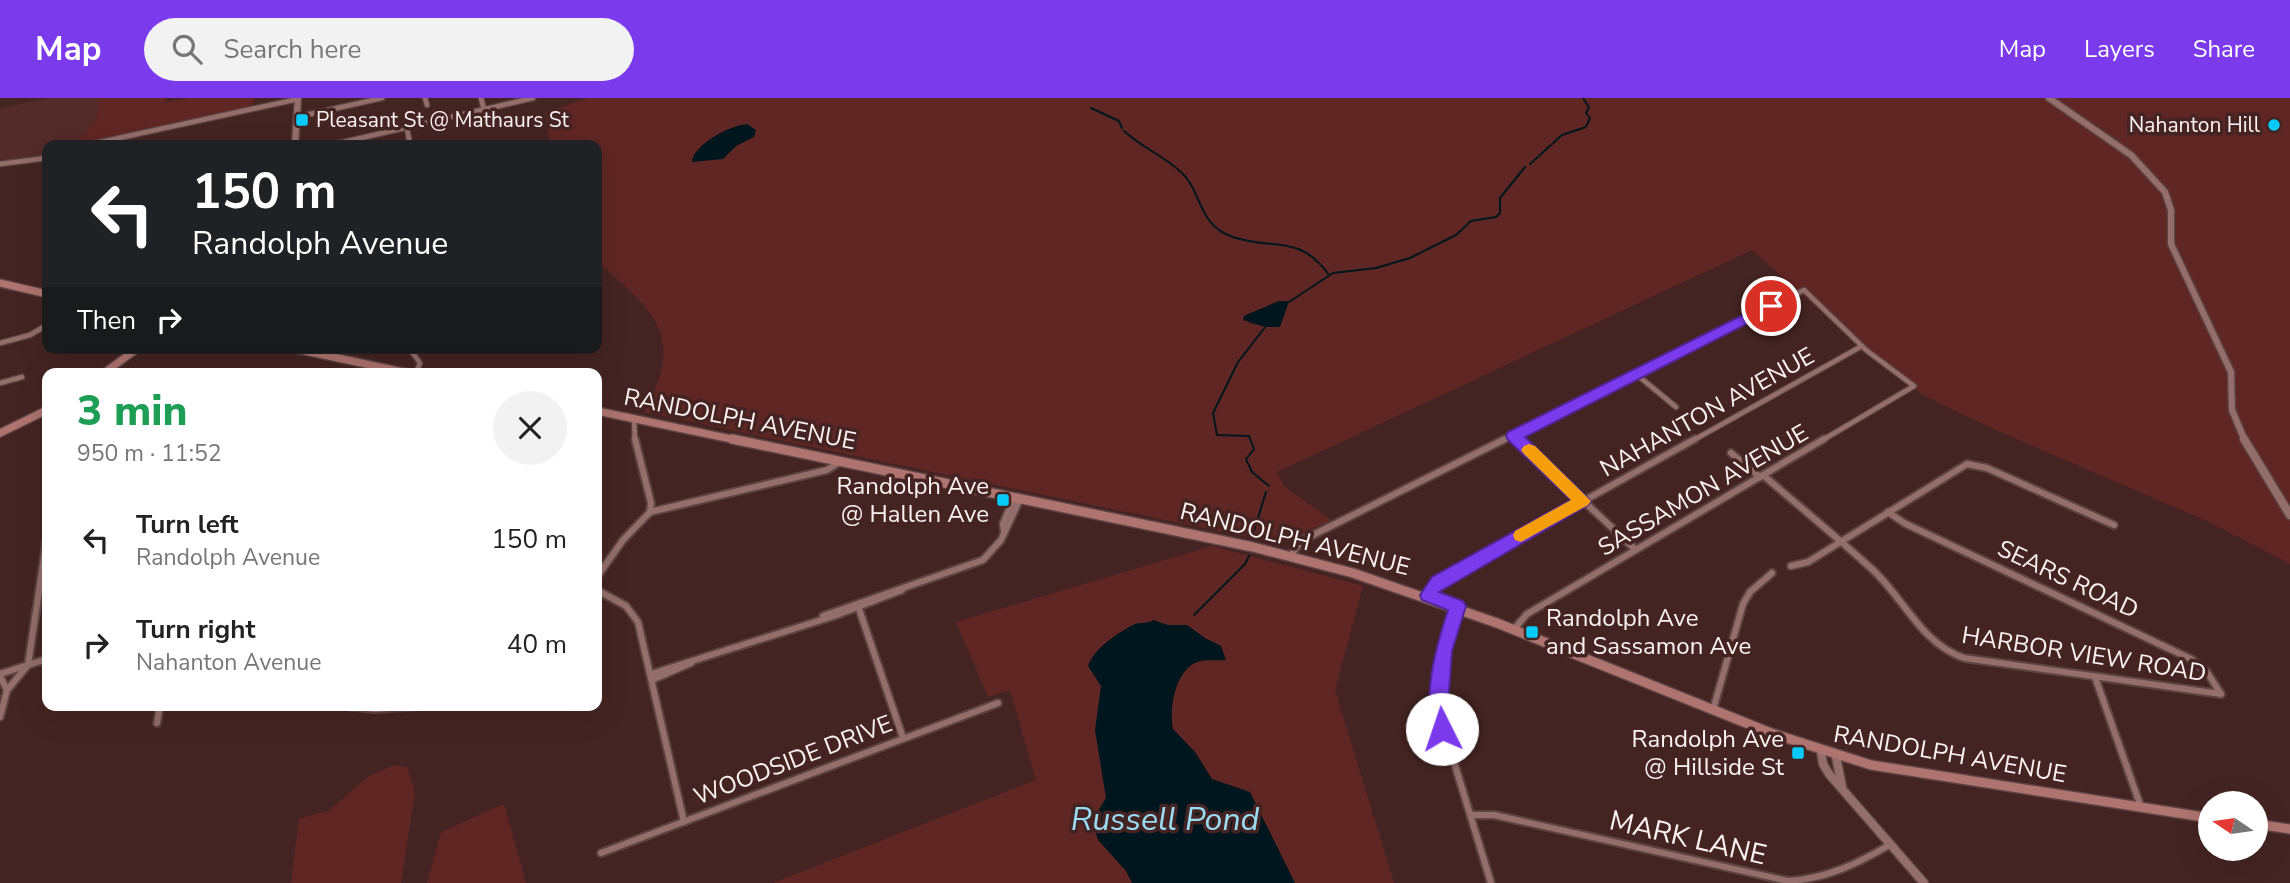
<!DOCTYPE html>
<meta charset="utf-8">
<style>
:root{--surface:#fff;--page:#f2f2f2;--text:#222;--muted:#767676;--accent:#7c3aed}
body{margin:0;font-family:"Nunito Sans",sans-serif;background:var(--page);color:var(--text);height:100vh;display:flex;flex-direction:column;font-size:26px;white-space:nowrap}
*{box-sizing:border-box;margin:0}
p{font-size:23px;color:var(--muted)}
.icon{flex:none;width:38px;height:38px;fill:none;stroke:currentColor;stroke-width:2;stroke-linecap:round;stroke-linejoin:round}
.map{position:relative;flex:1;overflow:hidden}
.details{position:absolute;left:42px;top:270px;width:560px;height:343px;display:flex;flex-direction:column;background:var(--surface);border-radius:14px;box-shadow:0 7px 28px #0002}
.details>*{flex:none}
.top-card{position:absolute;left:42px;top:42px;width:560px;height:214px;border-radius:14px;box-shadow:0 7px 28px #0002;background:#202124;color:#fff;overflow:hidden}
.needle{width:46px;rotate:283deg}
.buttons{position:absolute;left:2198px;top:693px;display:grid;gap:14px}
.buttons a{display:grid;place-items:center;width:70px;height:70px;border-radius:50%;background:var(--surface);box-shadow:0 7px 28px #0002;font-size:35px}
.pin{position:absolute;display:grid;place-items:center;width:60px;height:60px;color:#fff;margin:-30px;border:4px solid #fff;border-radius:50%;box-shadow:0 2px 7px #0007}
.me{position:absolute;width:77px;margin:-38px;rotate:356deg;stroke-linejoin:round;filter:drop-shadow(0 0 5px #0008)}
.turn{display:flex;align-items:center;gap:24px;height:147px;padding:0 35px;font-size:32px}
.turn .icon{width:91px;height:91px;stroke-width:2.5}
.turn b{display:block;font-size:49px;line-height:60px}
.then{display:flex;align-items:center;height:66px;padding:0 35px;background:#0003;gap:14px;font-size:26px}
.round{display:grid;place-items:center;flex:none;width:74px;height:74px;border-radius:37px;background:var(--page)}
.head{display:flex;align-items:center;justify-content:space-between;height:119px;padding:0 35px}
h1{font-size:42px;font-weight:800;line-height:52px;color:#1e9e55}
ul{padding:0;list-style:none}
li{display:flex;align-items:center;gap:21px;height:105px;padding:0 35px}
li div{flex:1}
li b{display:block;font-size:26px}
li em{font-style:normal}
header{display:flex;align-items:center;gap:42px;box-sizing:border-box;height:98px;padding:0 35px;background:var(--accent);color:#fff}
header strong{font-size:33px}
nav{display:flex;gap:38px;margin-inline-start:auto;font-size:24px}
.search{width:490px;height:63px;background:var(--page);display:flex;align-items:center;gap:18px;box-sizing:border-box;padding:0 24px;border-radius:38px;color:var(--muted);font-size:26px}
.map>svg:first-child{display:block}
.built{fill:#532b28}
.green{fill:#602623;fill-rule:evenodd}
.water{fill:#00161f}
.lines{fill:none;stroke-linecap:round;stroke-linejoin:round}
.stream{stroke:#00161f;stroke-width:2}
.street-far1-casing{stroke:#5c4342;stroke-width:7}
.street-casing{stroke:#5c4342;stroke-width:10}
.secondary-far1-casing{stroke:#5c4342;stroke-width:9}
.secondary-casing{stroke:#5c4342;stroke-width:11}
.primary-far1-casing{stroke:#5c4342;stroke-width:10}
.primary-casing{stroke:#5c4342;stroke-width:12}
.street-far1{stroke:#936e6a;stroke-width:4.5}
.street{stroke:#936e6a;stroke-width:6}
.secondary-far1{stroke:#936e6a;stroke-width:6}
.secondary{stroke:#936e6a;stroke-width:8}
.primary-far1{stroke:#af746f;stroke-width:7}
.primary{stroke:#af746f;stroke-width:9}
.route{fill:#7c3aed;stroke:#51269a;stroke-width:2}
.slow{fill:#f59e0b}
.poi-dot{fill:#06cbf9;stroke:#442422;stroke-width:2.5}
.labels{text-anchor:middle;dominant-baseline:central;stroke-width:7;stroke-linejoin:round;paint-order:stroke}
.far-poi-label{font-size:21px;fill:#fff1f0;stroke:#442422;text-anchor:start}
.street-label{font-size:24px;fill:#fff1f0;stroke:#442422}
.poi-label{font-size:24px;fill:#fff1f0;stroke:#442422;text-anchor:end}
.near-street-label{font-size:28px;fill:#fff1f0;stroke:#442422}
.near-water-label{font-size:32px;font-style:italic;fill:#99dcf4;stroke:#442422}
</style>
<header>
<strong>Map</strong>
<div class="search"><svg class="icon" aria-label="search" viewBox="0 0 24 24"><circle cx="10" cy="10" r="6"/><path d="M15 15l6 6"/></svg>Search here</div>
<nav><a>Map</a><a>Layers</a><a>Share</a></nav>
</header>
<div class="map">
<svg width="2290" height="785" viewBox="0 0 2290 785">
<rect width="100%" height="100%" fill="#442422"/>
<polygon class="built" points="50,0 100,0 96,21 75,47 47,47 47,59 0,65 0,10"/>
<g class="green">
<polygon points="100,0 168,0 164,5 188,0 255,0 251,10 75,47 96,21"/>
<path d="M587 0H2290V466L2209 424 1998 333 1925 298 1880 266 1752 152 1277 374 1284 388 1331 422 1281 446 644 314C687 237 653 213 597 163V47H551L545 15ZM1279 203 1288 208 1279 229 1250 226 1244 218Z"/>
<polygon points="1212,448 1363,488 1335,592 1394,785 773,785 1036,682 1010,592 988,599 956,524"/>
<polygon points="394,667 407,669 415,694 401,785 291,785 299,721 330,712 367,679"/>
<polygon points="504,706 526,785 427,785 441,734"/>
</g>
<g class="water">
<path d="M747 26 756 32 754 39 736 48 723 61 692 64C693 47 730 27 747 26Z"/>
<polygon points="1279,203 1289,203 1280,229 1265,229 1243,222 1244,218"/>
<path d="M1153 522 1168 527H1187L1205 540 1221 548 1226 562C1217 563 1207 561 1197 564 1175 573 1169 610 1173 631L1195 654 1212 681 1250 694 1295 785H1132L1126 773 1098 742 1092 723 1106 700 1095 632 1101 588 1088 568C1093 552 1117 535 1133 527 1140 523 1146 527 1153 522Z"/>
</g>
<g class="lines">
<g class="stream">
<polyline points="1091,10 1119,23 1122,30"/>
<path d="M1124 33C1141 49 1164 58 1181 74 1203 94 1197 127 1233 139 1273 153 1299 135 1329 177"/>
<polyline points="1530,66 1562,37 1586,29 1590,20 1586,15 1589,9 1583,0"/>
<polyline points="1289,204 1333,175 1376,170 1410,160 1456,137 1471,123 1496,119 1500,115 1500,100 1525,69"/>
<polyline points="1266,228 1238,264 1213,315 1217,337 1249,338 1254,351 1246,361 1252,374 1269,388"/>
<polyline points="1253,436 1266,394"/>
<polyline points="1194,517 1245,466 1249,458"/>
</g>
<g class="street-far1-casing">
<g id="street-far1">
<polyline points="425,0 427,7"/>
<polyline points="481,0 484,12"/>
<polyline points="297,19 382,0"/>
<polyline points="407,30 410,47"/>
<polyline points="87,47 298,1"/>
<polyline points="331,47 533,0"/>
<polyline points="0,66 47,60"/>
<polyline points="0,245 30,237 47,227"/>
<polyline points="409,250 420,265 416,275"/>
<polyline points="1636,276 1676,309"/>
<polyline points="0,285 22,279"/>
<polyline points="634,321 635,343"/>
<polyline points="1514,338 1519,343"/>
<polyline points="1502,343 1804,192 1866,252 1914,288 1821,343"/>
<polyline points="1692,343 1862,248"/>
</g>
</g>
<g class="street-casing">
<g id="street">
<polyline points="635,341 651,405 650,414"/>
<polyline points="1517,341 1636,452"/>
<polyline points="1731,355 1760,379"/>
<path d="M1763 377C1800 409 1837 439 1873 472 1905 502 1921 545 1964 560L2221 596"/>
<polyline points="1888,414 1904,425 2191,561 2207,574 2221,596"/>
<polyline points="1004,433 1003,426 1014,400"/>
<polyline points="1291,457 1301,443 1505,341"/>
<polyline points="1791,468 1808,464 1967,366 1987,370 2114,427"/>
<polyline points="597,479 623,442 650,414 827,372 841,363"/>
<polyline points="597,492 626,508 638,524 684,724"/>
<polyline points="1428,497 1438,484 1695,341"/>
<polyline points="858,508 903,640"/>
<polyline points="1456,511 1444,553 1440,618 1491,785"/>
<polyline points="823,518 983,462 1001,442 1020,401"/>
<polyline points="1514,531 1527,516 1824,341"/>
<polyline points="0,576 47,561"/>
<polyline points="651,576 834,518 902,492"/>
<polyline points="0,578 7,592 0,619"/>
<polyline points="2095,579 2141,709"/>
<polyline points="652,582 691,565"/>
<polyline points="8,591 28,567 47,439"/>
<polyline points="336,607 375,611 434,607"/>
<polyline points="1713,612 1743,506 1750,494 1772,475"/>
<polyline points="157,625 160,607"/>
<path d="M1471 717H1494L1788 783C1826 781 1859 765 1891 746"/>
<polyline points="601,755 998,605"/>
</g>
</g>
<g class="secondary-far1-casing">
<g id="secondary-far1">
<polyline points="2049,0 2131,57 2165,94 2171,112 2171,146 2231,274 2232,312 2245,343"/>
<polyline points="295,47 298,0"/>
</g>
</g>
<g class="secondary-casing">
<g id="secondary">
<polyline points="2244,341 2290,417"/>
<polyline points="1821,654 1823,666 1829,676 1924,785"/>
<polyline points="1836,659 1842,688"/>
</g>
</g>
<g class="primary-far1-casing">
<g id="primary-far1">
<polyline points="0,185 47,196"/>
<polyline points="291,250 408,275"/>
<polyline points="104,275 138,250"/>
<polyline points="597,313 741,343"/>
<polyline points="0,335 47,312"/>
</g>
</g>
<g class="primary-casing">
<g id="primary">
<polyline points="732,341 1253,449 1353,475 1497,525 1771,635 1871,667 2210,720"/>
<polyline points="2256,726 2290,731"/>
</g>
</g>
<use href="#street-far1" class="street-far1"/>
<use href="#street" class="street"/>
<use href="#secondary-far1" class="secondary-far1"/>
<use href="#secondary" class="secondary"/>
<use href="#primary-far1" class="primary-far1"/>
<use href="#primary" class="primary"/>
</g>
<path class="route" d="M1771 203 1778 208 1776 211 1525 339 1591 403 1588 407 1439 494 1463 503 1466 508 1452 553 1448 606 1451 631 1449 636 1442 639 1436 636C1420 602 1437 546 1448 512L1422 502 1420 497 1432 479 1571 402 1508 342 1506 338 1508 334Z"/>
<polygon class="slow" points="1529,346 1535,348 1591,403 1588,407 1521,444 1515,442 1513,437 1515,433 1571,402 1524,356 1521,352 1524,348"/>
<g class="poi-dot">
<rect x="295" y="15" width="14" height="14" rx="3.5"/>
<circle cx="2274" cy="27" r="7"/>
<rect x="996" y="395" width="14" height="14" rx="3.5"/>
<rect x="1525" y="527" width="14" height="14" rx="3.5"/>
<rect x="1791" y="648" width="14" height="14" rx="3.5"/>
</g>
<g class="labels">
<g class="far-poi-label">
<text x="316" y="22">Pleasant St @ Mathaurs St</text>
<text x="2260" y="27" text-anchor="end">Nahanton Hill</text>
</g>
<g class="street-label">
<text transform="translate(1707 314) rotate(-29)">NAHANTON AVENUE</text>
<text transform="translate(740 321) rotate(11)">RANDOLPH AVENUE</text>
<text transform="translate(1703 392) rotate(-30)">SASSAMON AVENUE</text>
<text transform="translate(1295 441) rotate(14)">RANDOLPH AVENUE</text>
<text transform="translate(2068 481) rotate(25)">SEARS ROAD</text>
<text transform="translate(2084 556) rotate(9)">HARBOR VIEW ROAD</text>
<text transform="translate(1950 656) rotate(10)">RANDOLPH AVENUE</text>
<text transform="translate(793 662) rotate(-21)">WOODSIDE DRIVE</text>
</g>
<g class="poi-label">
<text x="989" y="388">Randolph Ave<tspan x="989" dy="28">@ Hallen Ave</tspan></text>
<text x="1546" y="520" text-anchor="start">Randolph Ave<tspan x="1546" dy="28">and Sassamon Ave</tspan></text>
<text x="1784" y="641">Randolph Ave<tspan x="1784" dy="28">@ Hillside St</tspan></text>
</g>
<g class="near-street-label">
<text transform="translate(1688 740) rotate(13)">MARK LANE</text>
</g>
<g class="near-water-label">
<text x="1165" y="721">Russell Pond</text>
</g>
</g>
</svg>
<div class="buttons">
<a><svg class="needle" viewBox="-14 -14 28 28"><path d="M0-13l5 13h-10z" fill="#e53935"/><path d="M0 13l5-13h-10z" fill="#767676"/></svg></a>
</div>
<div class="pin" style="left:1771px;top:208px;background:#d93025"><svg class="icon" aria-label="arrive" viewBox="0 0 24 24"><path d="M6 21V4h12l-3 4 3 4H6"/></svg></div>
<svg class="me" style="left:1442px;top:631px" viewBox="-20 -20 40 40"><circle r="19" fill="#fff"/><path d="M0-13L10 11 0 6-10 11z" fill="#7c3aed"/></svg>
<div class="top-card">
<div class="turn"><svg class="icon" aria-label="left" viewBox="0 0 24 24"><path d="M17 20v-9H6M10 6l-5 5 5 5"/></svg><div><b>150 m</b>Randolph Avenue</div></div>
<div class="then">Then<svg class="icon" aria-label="right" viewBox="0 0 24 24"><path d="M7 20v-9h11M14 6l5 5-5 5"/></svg></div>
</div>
<section class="details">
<div class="head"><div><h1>3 min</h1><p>950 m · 11:52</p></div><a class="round"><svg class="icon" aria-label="close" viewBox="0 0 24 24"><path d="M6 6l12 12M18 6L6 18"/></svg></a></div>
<ul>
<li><svg class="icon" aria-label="left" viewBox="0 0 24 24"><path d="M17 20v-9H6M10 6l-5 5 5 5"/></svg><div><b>Turn left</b><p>Randolph Avenue</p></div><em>150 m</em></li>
<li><svg class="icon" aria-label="right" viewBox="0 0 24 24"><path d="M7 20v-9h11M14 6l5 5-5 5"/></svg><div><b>Turn right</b><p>Nahanton Avenue</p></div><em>40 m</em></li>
</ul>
</section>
</div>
